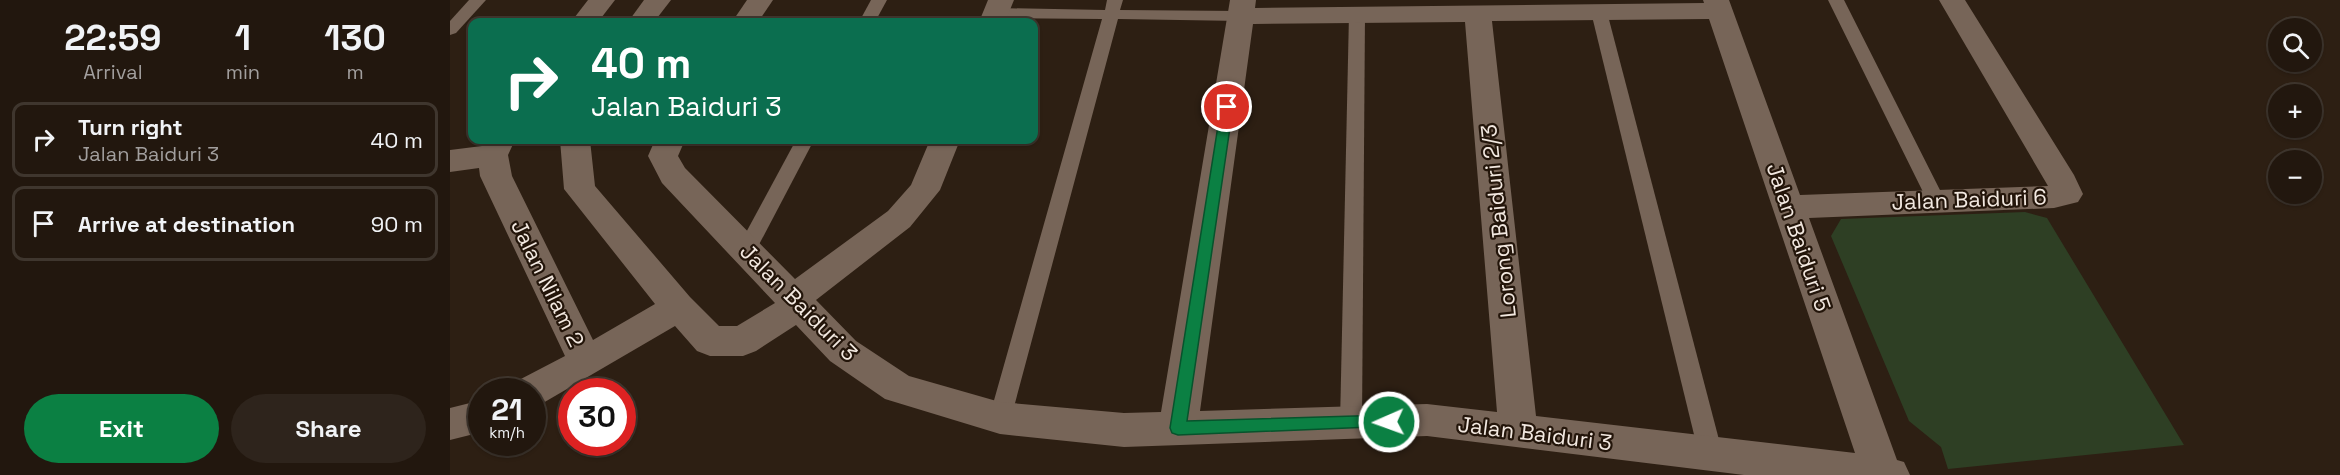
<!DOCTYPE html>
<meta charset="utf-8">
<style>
:root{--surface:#22170e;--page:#2e241c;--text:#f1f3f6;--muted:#a29f9e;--line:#3f362e;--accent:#0b8043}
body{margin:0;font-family:"Space Grotesk",sans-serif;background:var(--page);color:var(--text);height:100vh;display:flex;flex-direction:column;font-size:22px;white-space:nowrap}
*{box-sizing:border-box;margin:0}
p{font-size:20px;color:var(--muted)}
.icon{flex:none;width:33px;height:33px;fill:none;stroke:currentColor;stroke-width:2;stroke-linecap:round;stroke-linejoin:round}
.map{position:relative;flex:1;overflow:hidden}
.panel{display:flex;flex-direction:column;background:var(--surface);width:450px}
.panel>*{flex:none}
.top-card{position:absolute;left:18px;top:18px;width:570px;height:126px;border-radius:12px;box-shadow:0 2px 4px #0004,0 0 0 2px var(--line);background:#0b6e4f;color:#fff;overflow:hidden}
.tools{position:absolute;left:1818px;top:18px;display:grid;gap:12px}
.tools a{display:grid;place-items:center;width:54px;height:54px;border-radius:50%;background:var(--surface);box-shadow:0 2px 4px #0004,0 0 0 2px var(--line);font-size:30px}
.speed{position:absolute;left:18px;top:378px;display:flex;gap:12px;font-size:30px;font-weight:700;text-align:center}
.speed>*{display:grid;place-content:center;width:78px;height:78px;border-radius:50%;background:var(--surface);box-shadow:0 2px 4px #0004,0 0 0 2px var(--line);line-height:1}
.speed small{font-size:15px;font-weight:400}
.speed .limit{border:9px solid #d22;background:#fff;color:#111}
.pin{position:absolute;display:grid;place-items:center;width:51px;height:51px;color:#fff;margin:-26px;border:3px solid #fff;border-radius:50%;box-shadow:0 2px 6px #0007}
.me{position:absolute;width:66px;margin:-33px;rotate:268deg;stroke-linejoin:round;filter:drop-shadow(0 0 4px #0008)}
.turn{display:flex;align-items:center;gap:21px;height:126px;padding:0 24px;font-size:27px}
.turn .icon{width:78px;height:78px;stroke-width:2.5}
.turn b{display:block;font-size:42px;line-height:51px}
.eta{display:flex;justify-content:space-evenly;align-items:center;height:102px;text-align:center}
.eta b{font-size:36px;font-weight:700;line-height:42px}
.button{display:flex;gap:12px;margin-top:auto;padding:12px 24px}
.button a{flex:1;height:69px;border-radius:36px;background:var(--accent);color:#fff;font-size:24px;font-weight:700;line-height:69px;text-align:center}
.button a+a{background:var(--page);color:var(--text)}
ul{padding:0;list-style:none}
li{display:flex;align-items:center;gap:18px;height:75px;margin:0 12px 9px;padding:0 12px;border:3px solid var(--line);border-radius:12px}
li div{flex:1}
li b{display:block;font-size:22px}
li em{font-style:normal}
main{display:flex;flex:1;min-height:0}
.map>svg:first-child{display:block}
.green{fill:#2e3f24}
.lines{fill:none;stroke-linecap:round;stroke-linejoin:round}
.lane{fill:#776558;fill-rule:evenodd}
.street{fill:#776558;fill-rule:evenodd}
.route{fill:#0b8043;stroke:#07532c;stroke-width:1.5}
.labels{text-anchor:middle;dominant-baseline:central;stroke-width:4.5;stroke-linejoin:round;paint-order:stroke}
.street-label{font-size:22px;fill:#f2e8e0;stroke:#23150a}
</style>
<main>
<section class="panel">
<div class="eta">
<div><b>22:59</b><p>Arrival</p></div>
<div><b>1</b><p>min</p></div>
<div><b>130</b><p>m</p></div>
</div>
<ul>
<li><svg class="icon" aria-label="right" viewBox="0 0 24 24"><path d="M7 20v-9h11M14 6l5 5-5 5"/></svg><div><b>Turn right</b><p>Jalan Baiduri 3</p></div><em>40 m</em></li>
<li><svg class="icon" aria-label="arrive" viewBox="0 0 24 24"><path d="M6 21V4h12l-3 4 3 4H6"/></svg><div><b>Arrive at destination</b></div><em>90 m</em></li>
</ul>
<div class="button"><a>Exit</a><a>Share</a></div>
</section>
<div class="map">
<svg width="1890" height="475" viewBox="0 0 1890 475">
<rect width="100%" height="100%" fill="#2d1f13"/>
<polygon class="green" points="1575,212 1597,218 1734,445 1498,469 1491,447 1459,421 1381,236 1391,219"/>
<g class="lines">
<g class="lane">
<polygon points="19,0 36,0 6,33 0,35 0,21"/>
<polygon points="421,0 437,0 425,22 409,22"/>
<polygon points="657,0 673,0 670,10 791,11 799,16 791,21 668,19 561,418 558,425 550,428 542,425 539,418 652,19 546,18 538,13 546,8 655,10"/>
<polygon points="1378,0 1394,0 1495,200 1493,205 1486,207 1479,205 1477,200"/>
<polygon points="1149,7 1157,12 1273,455 1269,462 1261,465 1253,462 1249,455 1141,12"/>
<polygon points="907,9 915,14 912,423 909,430 901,433 893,430 890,423 899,14"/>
<polygon points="346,140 364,140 303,256 296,258 289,256 286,251"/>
</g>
<g class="street">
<polygon points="138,0 165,0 148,22 121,22"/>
<polygon points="194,0 221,0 204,22 178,22"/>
<polygon points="297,0 323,0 308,22 282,22"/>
<polygon points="538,0 564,0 555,22 529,22"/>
<path d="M780 0H806L805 8 1254 3 1253 0H1279L1350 195 1598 186 1489 0H1515L1624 175 1633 194 1628 202 1604 208 1359 218 1447 460 1454 462 1460 475H1294L977 436 674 447 550 434 435 399 380 361 346 325 306 351 293 356H260L247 351 225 326 93 403 82 407V392H62L67 381 115 356 30 176 29 168 0 172V150L32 146 35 140H65L58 155 62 176 143 340 205 304 114 189 110 140H140L145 186 240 297 269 326H287L325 303 212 183 198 156 205 140H235L228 156 235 168 345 279 438 211 461 185 480 140H510L490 190 460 227 366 300 406 341 459 376 550 402 674 413 711 412ZM1259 19 1405 453 1086 416 1042 21ZM1015 22 1047 412 977 404 750 411 803 24Z"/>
<polygon points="32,400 32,432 0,440 0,408"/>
</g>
</g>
<polygon class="route" points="777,103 783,107 737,421 939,415 945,417 947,422 945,426 728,435 722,433 720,428 771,107"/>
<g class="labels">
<g class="street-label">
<text transform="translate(1519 199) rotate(-2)">Jalan Baiduri 6</text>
<text transform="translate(1048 221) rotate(-96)">Lorong Baiduri 2/3</text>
<text transform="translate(1349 237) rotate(71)">Jalan Baiduri 5</text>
<text transform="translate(98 283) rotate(64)">Jalan Nilam 2</text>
<text transform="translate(349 302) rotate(45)">Jalan Baiduri 3</text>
<text transform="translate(1085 433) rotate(7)">Jalan Baiduri 3</text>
</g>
</g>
</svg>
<div class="tools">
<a><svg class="icon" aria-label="search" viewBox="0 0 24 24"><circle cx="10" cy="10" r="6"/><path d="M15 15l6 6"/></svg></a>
<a>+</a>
<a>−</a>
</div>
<div class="speed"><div>21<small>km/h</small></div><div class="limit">30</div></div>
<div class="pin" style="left:777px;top:107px;background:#d93025"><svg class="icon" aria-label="arrive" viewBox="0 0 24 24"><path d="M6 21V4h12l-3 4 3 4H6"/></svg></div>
<svg class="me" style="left:939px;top:422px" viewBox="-20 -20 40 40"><circle r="17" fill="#0b8043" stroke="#fff" stroke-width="3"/><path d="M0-11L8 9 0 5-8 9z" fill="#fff"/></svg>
<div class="top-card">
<div class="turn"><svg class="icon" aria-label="right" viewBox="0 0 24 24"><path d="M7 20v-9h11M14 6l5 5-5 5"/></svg><div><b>40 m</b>Jalan Baiduri 3</div></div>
</div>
</div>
</main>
